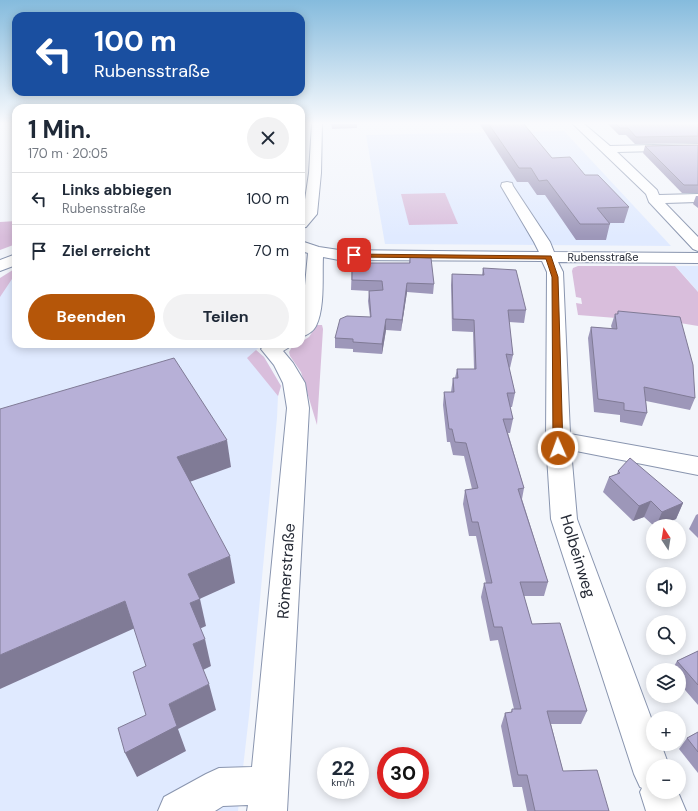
<!DOCTYPE html>
<html lang="de">
<meta charset="utf-8">
<style>
:root{--surface:#fff;--page:#f2f2f3;--text:#1f2937;--muted:#747a83;--line:#e0e1e3;--accent:#b55609}
body{margin:0;font-family:"DM Sans",sans-serif;background:var(--page);color:var(--text);height:100vh;display:flex;flex-direction:column;font-size:15px;white-space:nowrap}
*{box-sizing:border-box;margin:0}
p{font-size:13px;color:var(--muted)}
.icon{flex:none;width:22px;height:22px;fill:none;stroke:currentColor;stroke-width:2;stroke-linecap:round;stroke-linejoin:round}
.map{position:relative;flex:1;overflow:hidden}
.details{position:absolute;left:12px;top:104px;width:293px;height:244px;display:flex;flex-direction:column;background:var(--surface);border-radius:12px;box-shadow:0 2px 10px #0003}
.details>*{flex:none}
.guide{position:absolute;left:12px;top:12px;width:293px;height:84px;border-radius:12px;box-shadow:0 2px 10px #0003;background:#1a4fa0;color:#fff;overflow:hidden}
.needle{width:26px;rotate:348deg}
.buttons{position:absolute;left:646px;top:519px;display:grid;gap:8px}
.buttons a{display:grid;place-items:center;width:40px;height:40px;border-radius:50%;background:var(--surface);box-shadow:0 2px 10px #0003;font-size:20px}
.speed{position:absolute;left:317px;top:747px;display:flex;gap:8px;font-size:20px;font-weight:700;text-align:center}
.speed>*{display:grid;place-content:center;width:52px;height:52px;border-radius:50%;background:var(--surface);box-shadow:0 2px 10px #0003;line-height:1}
.speed small{font-size:10px;font-weight:400}
.speed .limit{border:6px solid #d22;background:#fff;color:#111}
.pin{position:absolute;display:grid;place-items:center;width:34px;height:34px;color:#fff;margin:-17px;border-radius:8px;box-shadow:0 2px 6px #0006}
.me{position:absolute;width:44px;margin:-22px;rotate:358deg;stroke-linejoin:round;filter:drop-shadow(0 0 3px #0008)}
.turn{display:flex;align-items:center;gap:14px;height:84px;padding:0 16px;font-size:18px}
.turn .icon{width:52px;height:52px;stroke-width:2.5}
.turn b{display:block;font-size:28px;line-height:34px}
.round{display:grid;place-items:center;flex:none;width:42px;height:42px;border-radius:21px;background:var(--page)}
.summary{display:flex;align-items:center;justify-content:space-between;height:68px;padding:0 16px}
h1{font-size:24px;font-weight:700;line-height:30px}
.button{display:flex;gap:8px;margin-top:auto;padding:8px 16px}
.button a{flex:1;height:46px;border-radius:24px;background:var(--accent);color:#fff;font-size:16px;font-weight:700;line-height:46px;text-align:center}
.button a+a{background:var(--page);color:var(--text)}
ul{padding:0;list-style:none}
li{display:flex;align-items:center;gap:12px;height:52px;padding:0 16px;border-top:1px solid var(--line)}
li div{flex:1}
li b{display:block;font-size:15px}
li em{font-style:normal}
.map>svg:first-child{display:block}
.built{fill:#e0eaff}
.green{fill:#d9bedc}
.lines{fill:none;stroke-linecap:round;stroke-linejoin:round}
.minor-casing{stroke:#8995af;stroke-width:2}
.minor{fill:#fff;fill-rule:evenodd}
.wall{fill:#9d97b9}
.shaded-wall{fill:#807b96}
.building{fill:#b7b0d7;stroke:#807b96}
.route{fill:#b55609;stroke:#763806}
.labels{text-anchor:middle;dominant-baseline:central;stroke-width:3;stroke-linejoin:round;paint-order:stroke}
.far-street-label{font-size:11px;fill:#252a35;stroke:#fff}
.near-street-label{font-size:16px;fill:#252a35;stroke:#fff}
</style>
<div class="map">
<svg width="698" height="811" viewBox="0 0 698 811">
<rect width="100%" height="100%" fill="#f2f5fb"/>
<g class="built">
<polygon points="564,131 671,246 385,244 366,135"/>
<polygon points="675,266 698,266 698,292 687,279"/>
<polygon points="16,273 16,344 264,344 256,350 264,357 281,386 278,396 277,418 249,716 238,811 0,811 0,285"/>
</g>
<g class="green">
<polygon points="445,193 458,224 409,225 401,194"/>
<polygon points="16,221 16,244 0,250 0,222"/>
<polygon points="578,266 675,266 698,292 698,326 680,323 578,315 576,303 582,304 581,298 576,297 572,271 573,268"/>
<polygon points="16,268 16,273 0,297 0,278"/>
<polygon points="317,325 322,325 323,329 317,425 301,372 290,356 289,352 292,347 301,344 301,342 309,337"/>
<polygon points="256,350 264,357 281,386 278,396 247,358"/>
</g>
<g class="lines">
<g class="minor-casing">
<g id="minor">
<polygon points="312,123 322,123 321,173 317,214 306,227 301,228 301,215 303,213 309,173"/>
<polygon points="572,123 583,123 610,146 698,144 698,150 617,152 657,190 659,195 698,194 698,202 665,203 698,237 698,251 693,249 649,202 646,194"/>
<path d="M507 182 512 183 513 186 550 242 554 252 698 253V263L558 262 563 272 570 434 698 457V475L571 450 577 519 653 723V744H661L669 766H653V792H678L686 811H646L640 792 642 788 640 787 634 774 551 519 546 440 547 272 542 261 339 260 323 257C322 277 325 308 316 326 313 332 307 335 301 337V314L303 307 308 253 301 251V241L319 247 339 250 539 252 534 242 501 186 502 183Z"/>
<polygon points="16,254 16,265 0,271 0,260"/>
<polygon points="266,344 291,344 288,348 283,351 293,363 305,383 309,408 287,811 247,811 248,805 223,806 215,811 158,811 164,797 206,774 219,768 252,767 287,408 283,383 274,365 261,349"/>
</g>
</g>
<use href="#minor" class="minor"/>
</g>
<g class="wall">
<polygon points="331,123 357,123 357,128 332,129"/>
<polygon points="479,123 523,123 552,158 585,175 629,207 624,223 610,223 606,240 576,240 545,195 537,195 528,182 517,182"/>
<polygon points="607,123 698,123 698,143 635,144 626,135 619,135"/>
<polygon points="698,145 698,193 682,193 643,153 645,146"/>
<polygon points="696,196 698,196 698,208 693,204"/>
<polygon points="410,257 434,284 433,294 407,292 401,331 386,330 382,354 353,352 353,349 335,348 335,338 370,317 368,301 369,291 351,290 352,263 409,263"/>
<polygon points="483,268 526,310 524,323 509,322 513,355 510,368 509,367 515,393 512,407 510,407 513,419 510,433 508,433 524,488 522,499 548,582 544,596 524,596 532,624 587,711 581,724 551,724 563,771 609,811 527,811 522,787 513,787 501,726 505,713 511,712 512,709 514,709 498,640 490,641 481,597 484,583 486,583 476,536 469,536 463,504 465,490 472,489 464,456 453,455 450,442 447,442 443,405 444,392 451,392 453,378 455,378 457,369 474,369 473,332 452,331 451,285 452,274 482,275"/>
<polygon points="618,311 695,398 690,410 646,401 647,413 642,426 620,422 620,415 594,412 588,338 591,327 612,329 611,326 615,314 617,314"/>
<polygon points="618,471 683,503 676,519 659,526 654,526 644,517 633,521 603,492 609,477 617,474"/>
<polygon points="698,514 698,538 689,529 696,515"/>
<polygon points="698,651 698,705 679,683 679,670 672,670 677,661"/>
<polygon points="698,732 698,773 679,749 687,738"/>
</g>
<g class="shaded-wall">
<polygon points="407,283 407,292 401,331 402,320"/>
<polygon points="386,319 386,330 382,354 382,344"/>
<polygon points="227,440 231,467 184,484 177,457"/>
<polygon points="651,501 644,517 633,521 639,506"/>
<polygon points="683,503 676,519 659,526 656,526 662,512"/>
<polygon points="230,556 235,583 195,601 188,574"/>
<polygon points="200,599 206,626 197,630 190,603"/>
<polygon points="125,601 135,628 0,689 0,655"/>
<polygon points="205,639 211,666 201,671 193,644"/>
<polygon points="209,684 216,710 178,729 186,751 137,777 125,753 169,704"/>
</g>
<g class="building">
<rect x="332" y="123" width="25" height="1"/>
<polygon points="488,123 523,123 552,158 570,157 585,175 598,175 629,207 597,208 610,224 580,224 547,180 539,181 531,168 519,168"/>
<polygon points="615,123 698,123 698,136 636,137 628,128 620,128"/>
<polygon points="698,145 698,185 684,185 645,146"/>
<polygon points="410,257 431,258 434,284 407,283 402,320 386,319 382,344 353,342 353,339 335,338 340,319 347,316 371,317 369,291 383,290 382,281 352,280 352,263 410,263"/>
<polygon points="483,268 516,270 526,310 508,310 513,355 506,354 515,393 507,393 513,419 503,419 524,488 518,489 548,582 520,582 532,624 560,623 587,711 547,711 563,771 597,770 609,811 535,811 527,775 518,775 505,713 512,712 512,709 521,709 502,627 494,627 484,583 492,583 478,522 472,522 465,490 478,488 466,443 455,442 452,429 449,429 444,392 454,392 453,378 458,378 457,369 476,369 474,320 453,319 452,274 484,275"/>
<polygon points="618,311 680,317 693,365 695,398 644,387 647,413 624,410 624,403 598,399 591,327 617,329 615,314 618,314"/>
<polygon points="174,358 227,440 177,457 230,556 188,574 200,599 190,603 205,639 193,644 209,684 169,704 177,726 125,753 118,728 146,715 133,672 146,666 125,601 0,655 0,409"/>
<polygon points="630,458 683,503 662,512 651,501 639,506 609,477 620,473 618,471"/>
<polygon points="698,651 698,685 677,661"/>
<polygon points="698,732 698,752 687,738"/>
</g>
<linearGradient id="sky" x2="0" y2="1"><stop stop-color="#85bbdd"/><stop offset="0.52" stop-color="#f9fafd"/><stop offset="1" stop-color="#f9fafd" stop-opacity="0"/></linearGradient>
<rect width="698" height="237" fill="url(#sky)"/>
<polygon class="route" points="351,254 551,256 558,277 563,448 562,451 558,452 553,448 552,277 546,259 354,257 351,256"/>
<g class="labels">
<g class="far-street-label">
<text x="603" y="257">Rubensstraße</text>
</g>
<g class="near-street-label">
<text transform="translate(578 556) rotate(73)">Holbeinweg</text>
<text transform="translate(286 571) rotate(-86)">Römerstraße</text>
</g>
</g>
</svg>
<div class="buttons">
<a><svg class="needle" viewBox="-14 -14 28 28"><path d="M0-13l5 13h-10z" fill="#e53935"/><path d="M0 13l5-13h-10z" fill="#747a83"/></svg></a>
<a><svg class="icon" aria-label="sound" viewBox="0 0 24 24"><path d="M4 9h4l5-4v14l-5-4H4zM17 9q2 3 0 6"/></svg></a>
<a><svg class="icon" aria-label="search" viewBox="0 0 24 24"><circle cx="10" cy="10" r="6"/><path d="M15 15l6 6"/></svg></a>
<a><svg class="icon" aria-label="layers" viewBox="0 0 24 24"><path d="M12 4l9 5-9 5-9-5zM3 14l9 5 9-5"/></svg></a>
<a>+</a>
<a>−</a>
</div>
<div class="speed"><div>22<small>km/h</small></div><div class="limit">30</div></div>
<div class="pin" style="left:354px;top:255px;background:#d93025"><svg class="icon" aria-label="arrive" viewBox="0 0 24 24"><path d="M6 21V4h12l-3 4 3 4H6"/></svg></div>
<svg class="me" style="left:558px;top:448px" viewBox="-20 -20 40 40"><circle r="17" fill="#b55609" stroke="#fff" stroke-width="3"/><path d="M0-11L8 9 0 5-8 9z" fill="#fff"/></svg>
<div class="guide">
<div class="turn"><svg class="icon" aria-label="left" viewBox="0 0 24 24"><path d="M17 20v-9H6M10 6l-5 5 5 5"/></svg><div><b>100 m</b>Rubensstraße</div></div>
</div>
<section class="details">
<div class="summary"><div><h1>1 Min.</h1><p>170 m · 20:05</p></div><a class="round"><svg class="icon" aria-label="close" viewBox="0 0 24 24"><path d="M6 6l12 12M18 6L6 18"/></svg></a></div>
<ul>
<li><svg class="icon" aria-label="left" viewBox="0 0 24 24"><path d="M17 20v-9H6M10 6l-5 5 5 5"/></svg><div><b>Links abbiegen</b><p>Rubensstraße</p></div><em>100 m</em></li>
<li><svg class="icon" aria-label="arrive" viewBox="0 0 24 24"><path d="M6 21V4h12l-3 4 3 4H6"/></svg><div><b>Ziel erreicht</b></div><em>70 m</em></li>
</ul>
<div class="button"><a>Beenden</a><a>Teilen</a></div>
</section>
</div>
